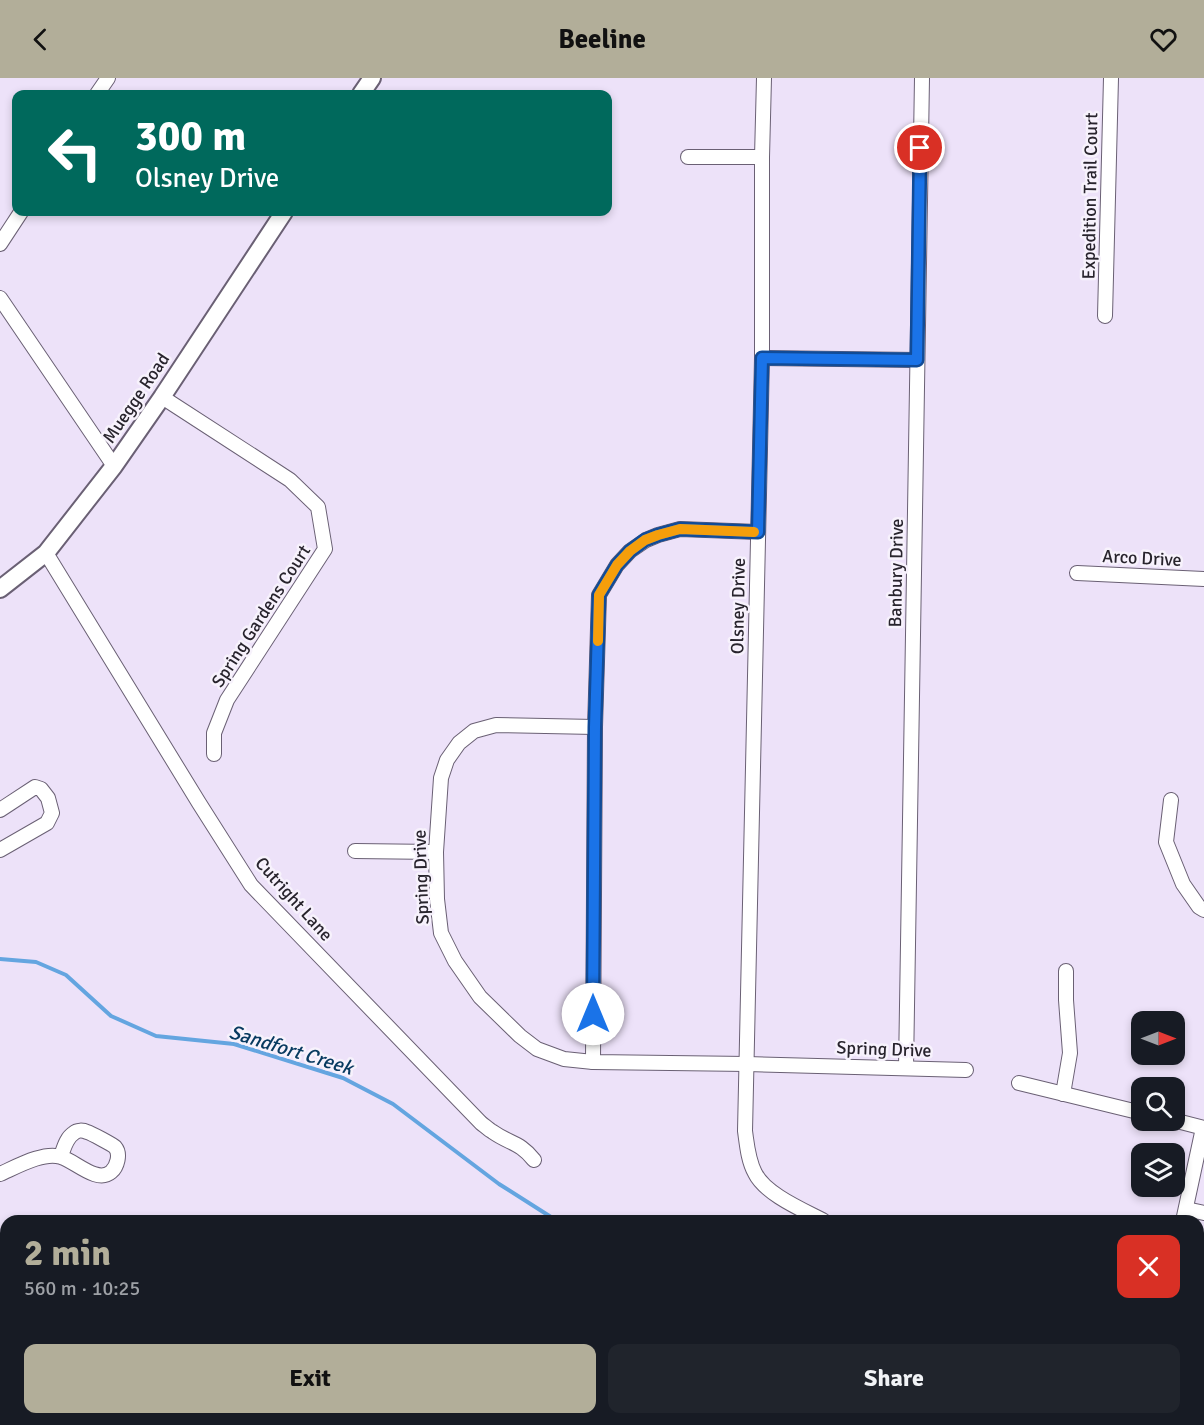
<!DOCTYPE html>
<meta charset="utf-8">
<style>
:root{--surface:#171b24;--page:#20242c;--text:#f1f3f6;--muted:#9ea1a6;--accent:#b2ae99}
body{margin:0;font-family:Signika,sans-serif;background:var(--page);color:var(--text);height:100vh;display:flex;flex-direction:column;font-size:22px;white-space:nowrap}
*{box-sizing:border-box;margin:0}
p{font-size:20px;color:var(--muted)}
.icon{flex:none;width:33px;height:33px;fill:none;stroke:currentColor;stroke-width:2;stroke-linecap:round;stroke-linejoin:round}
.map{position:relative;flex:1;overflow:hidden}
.side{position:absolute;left:0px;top:1137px;width:1204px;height:210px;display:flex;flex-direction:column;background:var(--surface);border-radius:18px 18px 0 0;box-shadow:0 3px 9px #0003}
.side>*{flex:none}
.guide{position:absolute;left:12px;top:12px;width:600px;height:126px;border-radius:12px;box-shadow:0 3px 9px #0003;background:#00695c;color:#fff;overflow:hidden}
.needle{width:39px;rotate:90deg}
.fabs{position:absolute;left:1131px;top:933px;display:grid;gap:12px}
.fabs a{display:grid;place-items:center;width:54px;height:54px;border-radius:12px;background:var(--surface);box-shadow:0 3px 9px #0003;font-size:30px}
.pin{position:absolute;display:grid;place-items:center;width:51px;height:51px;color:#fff;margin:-26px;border:3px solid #fff;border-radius:50%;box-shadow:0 2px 6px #0007}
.me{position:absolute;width:66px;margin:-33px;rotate:0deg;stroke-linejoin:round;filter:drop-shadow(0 0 4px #0008)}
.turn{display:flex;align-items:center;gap:21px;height:126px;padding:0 24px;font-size:27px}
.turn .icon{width:78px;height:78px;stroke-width:2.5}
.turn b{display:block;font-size:42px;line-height:51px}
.round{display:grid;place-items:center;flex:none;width:63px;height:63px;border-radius:12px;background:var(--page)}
.summary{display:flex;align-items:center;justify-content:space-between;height:102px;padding:0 24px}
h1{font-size:36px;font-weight:800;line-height:45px;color:var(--accent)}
.primary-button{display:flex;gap:12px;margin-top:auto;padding:12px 24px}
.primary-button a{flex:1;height:69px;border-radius:12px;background:var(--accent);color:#111;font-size:24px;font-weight:800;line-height:69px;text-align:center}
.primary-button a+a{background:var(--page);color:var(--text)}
header{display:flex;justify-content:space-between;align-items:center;height:78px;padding:0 24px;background:var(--accent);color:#111;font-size:27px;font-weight:800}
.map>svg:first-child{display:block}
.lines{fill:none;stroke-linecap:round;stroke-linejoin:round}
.stream{stroke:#64a5e0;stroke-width:4}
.minor-casing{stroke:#6a6074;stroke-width:16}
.major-casing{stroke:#6a6074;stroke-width:20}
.minor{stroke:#fff;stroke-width:14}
.major{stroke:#fff;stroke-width:16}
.route-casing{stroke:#114b97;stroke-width:15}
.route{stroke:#1a73e8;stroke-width:10}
.slow{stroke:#f59e0b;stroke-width:10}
.labels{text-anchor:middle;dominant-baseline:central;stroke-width:5;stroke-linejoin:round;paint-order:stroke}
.street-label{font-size:18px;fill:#28242d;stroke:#f7f2fc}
.water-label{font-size:20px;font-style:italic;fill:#083a60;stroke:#f7f2fc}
</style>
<header><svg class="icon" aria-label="back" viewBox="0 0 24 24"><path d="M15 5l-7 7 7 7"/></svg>Beeline<svg class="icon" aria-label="heart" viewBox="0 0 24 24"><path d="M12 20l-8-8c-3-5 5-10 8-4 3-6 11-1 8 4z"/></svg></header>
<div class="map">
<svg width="1204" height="1347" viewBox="0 0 1204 1347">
<rect width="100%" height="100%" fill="#ede2f9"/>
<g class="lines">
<g class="stream">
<polyline points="0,881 36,884 66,897 111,938 156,958 234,966 343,1000 393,1026 499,1106 551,1139 555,1143"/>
<polyline points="772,1341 791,1347"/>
</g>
<g class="minor-casing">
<g id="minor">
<path d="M764 0 762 79V280L745 1053C747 1067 748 1082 755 1095 765 1116 803 1132 824 1143"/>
<polyline points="97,16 108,0"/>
<polyline points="688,79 762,79"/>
<polyline points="0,166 21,134"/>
<polyline points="0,220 114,388"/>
<polyline points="1105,238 1111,0"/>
<polyline points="762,280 917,282"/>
<polyline points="162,319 290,402 318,429 325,471 227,622 214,655 214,676"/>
<path d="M46 475 199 725 251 807 481 1045C485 1048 489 1052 493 1054 510 1066 520 1064 534 1082"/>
<polyline points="1077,495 1204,501"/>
<polyline points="595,649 496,647 474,653 459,665 447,682 441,700 436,774 437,821 441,855 455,883 480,919 520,958 537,971 564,981 593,984 747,986 966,992"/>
<polyline points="1171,722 1166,764 1183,806 1199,829 1204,832"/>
<polyline points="0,732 35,709 41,711 48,720 52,735 47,745 0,772"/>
<polyline points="355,773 436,774"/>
<polyline points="593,984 595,649 599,517 617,487 630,473 646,462 658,457 680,451 758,454"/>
<polyline points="906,990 922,0"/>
<polyline points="1019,1005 1142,1035"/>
<polyline points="1063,1016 1070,975 1066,922 1066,893"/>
<polyline points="1173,1042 1204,1050"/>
<path d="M0 1096C16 1089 44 1073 61 1079 75 1083 97 1106 111 1094 117 1089 121 1076 115 1069 113 1067 91 1055 87 1054 83 1052 77 1052 74 1055 66 1060 64 1070 61 1078"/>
<polyline points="1186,1131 1204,1135"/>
<polyline points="1183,1143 1203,1050"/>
<polyline points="1198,1221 1204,1222"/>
<polyline points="1198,1308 1204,1309"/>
<polyline points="0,1321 6,1313"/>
<polyline points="8,1341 14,1347"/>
<polyline points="382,1347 385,1341"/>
</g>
</g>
<g class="major-casing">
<g id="major">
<polyline points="361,16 372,0"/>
<polyline points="0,511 46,475 114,388 162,319 284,134"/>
</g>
</g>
<use href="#minor" class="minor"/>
<use href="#major" class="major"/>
</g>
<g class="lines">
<g class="route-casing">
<polyline id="route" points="593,936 595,649 599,517 617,487 630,473 645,462 658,457 680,451 758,454 762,280 917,282 920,70"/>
</g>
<use href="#route" class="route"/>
<polyline class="slow" points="598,563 599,517 617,487 630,473 645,462 658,457 680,451 754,454"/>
</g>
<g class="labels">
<g class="street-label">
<text transform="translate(1090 118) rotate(-89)">Expedition Trail Court</text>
<text transform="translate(136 320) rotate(-56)">Muegge Road</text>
<text transform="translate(1142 480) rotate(3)">Arco Drive</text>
<text transform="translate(896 495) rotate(-89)">Banbury Drive</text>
<text transform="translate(738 528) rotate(-89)">Olsney Drive</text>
<text transform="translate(261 538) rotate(-57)">Spring Gardens Court</text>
<text transform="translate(421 799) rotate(-92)">Spring Drive</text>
<text transform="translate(294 821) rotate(48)">Cutright Lane</text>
<text transform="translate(884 971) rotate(2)">Spring Drive</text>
</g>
<g class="water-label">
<text transform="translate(291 972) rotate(17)">Sandfort Creek</text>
</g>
</g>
</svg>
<div class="fabs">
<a><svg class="needle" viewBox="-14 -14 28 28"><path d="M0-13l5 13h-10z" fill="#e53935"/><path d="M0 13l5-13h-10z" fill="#9ea1a6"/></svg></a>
<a><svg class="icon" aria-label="search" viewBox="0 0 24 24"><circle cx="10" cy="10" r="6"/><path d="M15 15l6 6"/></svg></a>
<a><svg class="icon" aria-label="layers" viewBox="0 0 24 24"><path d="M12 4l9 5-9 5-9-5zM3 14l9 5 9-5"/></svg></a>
</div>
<div class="pin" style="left:920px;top:70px;background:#d93025"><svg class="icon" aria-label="arrive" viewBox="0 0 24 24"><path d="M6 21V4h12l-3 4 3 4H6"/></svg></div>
<svg class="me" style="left:593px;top:936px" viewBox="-20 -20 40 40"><circle r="19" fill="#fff"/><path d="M0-13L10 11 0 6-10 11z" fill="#1a73e8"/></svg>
<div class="guide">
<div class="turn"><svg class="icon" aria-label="left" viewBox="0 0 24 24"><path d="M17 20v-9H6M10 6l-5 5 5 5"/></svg><div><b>300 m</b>Olsney Drive</div></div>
</div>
<section class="side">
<div class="summary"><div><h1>2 min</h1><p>560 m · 10:25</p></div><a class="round" style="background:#d93025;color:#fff"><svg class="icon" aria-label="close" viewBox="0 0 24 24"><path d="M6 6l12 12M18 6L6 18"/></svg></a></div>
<div class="primary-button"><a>Exit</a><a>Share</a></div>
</section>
</div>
